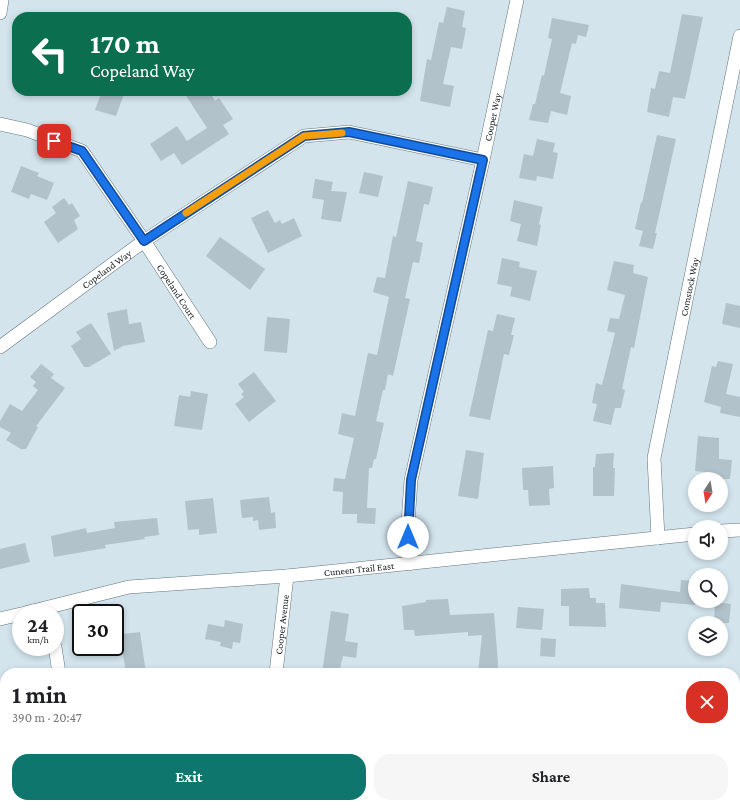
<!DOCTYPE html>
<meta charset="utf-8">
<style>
:root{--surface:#fff;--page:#f6f6f6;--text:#202124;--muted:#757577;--accent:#0f766e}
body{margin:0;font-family:"Crimson Pro",serif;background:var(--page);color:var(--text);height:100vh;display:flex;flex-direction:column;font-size:15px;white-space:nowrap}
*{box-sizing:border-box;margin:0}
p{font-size:13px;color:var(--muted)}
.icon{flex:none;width:22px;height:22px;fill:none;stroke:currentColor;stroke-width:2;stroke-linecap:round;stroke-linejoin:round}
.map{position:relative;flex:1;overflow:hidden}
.side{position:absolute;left:0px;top:668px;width:740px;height:140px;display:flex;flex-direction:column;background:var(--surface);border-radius:16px 16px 0 0;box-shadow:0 2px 6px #0003}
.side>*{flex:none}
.banner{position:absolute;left:12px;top:12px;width:400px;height:84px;border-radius:16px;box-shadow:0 2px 6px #0003;background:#0b6e4f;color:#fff;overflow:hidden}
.needle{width:26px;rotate:192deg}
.tools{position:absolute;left:688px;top:472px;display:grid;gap:8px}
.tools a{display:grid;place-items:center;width:40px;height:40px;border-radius:50%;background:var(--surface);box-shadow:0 2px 6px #0003;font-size:20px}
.speed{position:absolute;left:12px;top:604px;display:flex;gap:8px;font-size:20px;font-weight:700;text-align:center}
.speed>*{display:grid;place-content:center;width:52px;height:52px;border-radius:50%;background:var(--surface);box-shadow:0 2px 6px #0003;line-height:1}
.speed small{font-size:10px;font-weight:400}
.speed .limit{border:2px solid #111;border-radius:6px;background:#fff;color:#111}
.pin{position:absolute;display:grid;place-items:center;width:34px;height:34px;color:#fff;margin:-17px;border-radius:8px;box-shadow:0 2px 6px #0006}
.me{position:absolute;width:44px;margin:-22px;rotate:0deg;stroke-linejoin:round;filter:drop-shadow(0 0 3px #0008)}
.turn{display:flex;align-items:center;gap:14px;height:84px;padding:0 12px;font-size:18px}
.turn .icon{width:52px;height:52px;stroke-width:2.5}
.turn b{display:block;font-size:28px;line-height:34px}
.round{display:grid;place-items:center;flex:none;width:42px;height:42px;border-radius:16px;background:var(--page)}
.overview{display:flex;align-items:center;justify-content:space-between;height:68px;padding:0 12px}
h1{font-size:24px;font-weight:700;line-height:30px}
.button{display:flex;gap:8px;margin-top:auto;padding:8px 12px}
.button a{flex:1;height:46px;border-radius:16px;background:var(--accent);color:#fff;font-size:16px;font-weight:700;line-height:46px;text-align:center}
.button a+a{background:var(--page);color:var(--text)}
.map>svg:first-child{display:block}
.building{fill:#b2c2cb}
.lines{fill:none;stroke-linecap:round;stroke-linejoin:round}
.street-casing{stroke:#65747c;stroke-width:14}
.street{stroke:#fff;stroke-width:13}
.route-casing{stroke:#114b97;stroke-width:10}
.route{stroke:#1a73e8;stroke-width:7}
.slow{stroke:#f59e0b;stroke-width:7}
.labels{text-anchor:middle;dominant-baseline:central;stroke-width:3.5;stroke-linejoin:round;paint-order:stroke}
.street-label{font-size:10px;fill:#13191c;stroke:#e0f1fa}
</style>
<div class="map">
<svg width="740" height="808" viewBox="0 0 740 808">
<rect width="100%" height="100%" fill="#d3e4ed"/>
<g class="building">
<polygon points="447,7 465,11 462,27 466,28 462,49 451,47 443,84 454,86 450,107 420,101 427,59 431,60 439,22 443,23"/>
<polygon points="682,14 703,17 685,99 673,97 669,117 647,112 651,88 655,89 659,71 670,73"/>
<polygon points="552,18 589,25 586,37 578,35 576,44 572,43 560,93 571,96 567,115 551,111 548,123 529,120 533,104 535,104 542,75 544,76 552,39 548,38"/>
<polygon points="102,91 125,91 116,116 95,110"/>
<polygon points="183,91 209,91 215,101 219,98 233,119 223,125 229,134 182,165 174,153 161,161 150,144 177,126 187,141 207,128"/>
<polygon points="657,135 676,139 655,233 657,233 653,249 639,246 643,231 635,229 641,202 642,203"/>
<polygon points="537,139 555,143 553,152 558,153 553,179 537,176 536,181 519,178 524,154 533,156"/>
<polygon points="21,166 39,173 37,176 54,183 47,200 31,194 29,199 11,192"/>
<polygon points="364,172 383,176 378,197 359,193"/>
<polygon points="315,179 333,182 331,191 347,192 341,222 321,219 324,200 312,198"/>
<polygon points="408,181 433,187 429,205 424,204 416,241 423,243 419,263 413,262 405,298 410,299 393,376 388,374 385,390 383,390 376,421 384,423 376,459 374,459 372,468 369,468 367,508 376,508 375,524 357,523 357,514 342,514 343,492 333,491 334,478 345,479 354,438 338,434 342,413 355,416 368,353 377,355 389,297 373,292 377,277 385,278 393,236 396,237"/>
<polygon points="64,198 69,205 72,203 80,216 74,220 78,229 58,243 44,222 56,213 52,207"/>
<polygon points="514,200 543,207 539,224 541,225 537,246 517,241 521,224 510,221"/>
<polygon points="268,210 275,223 280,220 282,224 294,218 302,236 268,253 251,218"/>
<polygon points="220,237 265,269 250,290 206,256"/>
<polygon points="502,258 520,262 519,267 537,271 530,301 510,296 512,287 497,284"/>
<polygon points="614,261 634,265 633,273 648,277 634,348 631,347 622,389 625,390 621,408 615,408 611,425 593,421 597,404 592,403 596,383 602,385 615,333 607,331 610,318 619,319 625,295 607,290"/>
<polygon points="726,303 740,306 740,328 722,324"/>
<polygon points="127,309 129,324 141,322 145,342 123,346 114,351 107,313"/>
<polygon points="497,314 515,318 511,335 514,335 509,355 504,354 490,420 469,416 488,330 493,331"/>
<polygon points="267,317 290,319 287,353 264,351"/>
<polygon points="91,323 111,354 89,367 84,367 71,346 81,339 76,332"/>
<polygon points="718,361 733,364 726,394 740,397 740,417 720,413 721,407 704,402 712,366 716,367"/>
<polygon points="41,364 54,374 51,378 65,388 36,426 38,427 26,449 21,449 6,440 11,433 0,427 0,421 10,404 22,411 38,390 33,386 36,382 30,377"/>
<polygon points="254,372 276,401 249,422 235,404 244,397 241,394 244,392 238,384"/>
<polygon points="191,391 208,394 202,430 174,426 179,395 190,397"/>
<polygon points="698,436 719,438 719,459 732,460 730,479 709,479 709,477 705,476 705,472 695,471"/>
<polygon points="466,450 484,453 478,499 458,496"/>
<polygon points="614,453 613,468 615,468 614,496 593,496 593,467 595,467 596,454"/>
<polygon points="553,466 554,488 549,489 550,505 529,506 528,490 523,490 522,468"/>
<polygon points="269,497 271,513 275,512 276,528 259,530 258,520 253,521 253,517 242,518 240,500"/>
<polygon points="213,498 217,533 199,535 199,529 188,530 185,501"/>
<polygon points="157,518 159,535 144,537 145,539 105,545 106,548 54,557 51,536 86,528 87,533 115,528 114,522"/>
<polygon points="25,543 30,562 0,569 0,549"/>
<polygon points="681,580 695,581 695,605 661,602 660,612 619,608 621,584 680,592"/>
<polygon points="589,588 590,598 596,598 596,603 605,603 606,627 569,626 569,606 561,606 561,589"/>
<polygon points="448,599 450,615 494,613 498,663 497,673 478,673 482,635 468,636 468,632 415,636 414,630 404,630 402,606 426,602 426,600"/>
<polygon points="715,602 731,604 729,623 714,623"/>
<polygon points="518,607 544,609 542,630 516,628"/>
<polygon points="331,611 349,614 345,641 358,643 356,658 343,656 339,673 322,673"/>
<polygon points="225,620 243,624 240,643 233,642 232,649 220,646 221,642 205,639 208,624 224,627"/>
<polygon points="140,632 146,673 126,673 123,654 115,655 115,635"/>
<polygon points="541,638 556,639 555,657 540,656"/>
</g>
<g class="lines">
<g class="street-casing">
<g id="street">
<polyline points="0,13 2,0"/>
<path id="s1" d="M0 124 27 130 82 151 144 241 210 342"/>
<path id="s2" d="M0 347 144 241 304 136 349 132 483 160"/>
<polyline points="721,531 740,530"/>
<path id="s3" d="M658 538 654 458 740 36"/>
<path id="s4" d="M409 564 408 523 411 480 483 160 517 0"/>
<path id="s5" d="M25 613 129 587 287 576 695 534"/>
<polyline points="0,619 21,614"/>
<polyline points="55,647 59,673"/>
<path id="s6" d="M276 673 287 576"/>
<polyline points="261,808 262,803"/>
</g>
</g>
<use href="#street" class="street"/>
</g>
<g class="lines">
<g class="route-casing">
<polyline id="route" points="54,141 82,151 144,241 304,136 349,132 483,160 411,480 408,537"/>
</g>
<use href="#route" class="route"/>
<polyline class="slow" points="186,213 304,136 342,133"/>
</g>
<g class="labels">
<g class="street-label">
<text stroke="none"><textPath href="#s4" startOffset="456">Cooper Way</textPath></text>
<text stroke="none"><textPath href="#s2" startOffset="132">Copeland Way</textPath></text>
<text stroke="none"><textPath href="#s3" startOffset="255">Comstock Way</textPath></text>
<text stroke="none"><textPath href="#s1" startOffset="256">Copeland Court</textPath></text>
<text stroke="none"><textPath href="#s5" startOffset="338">Cuneen Trail East</textPath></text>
<text stroke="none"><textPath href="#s6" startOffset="49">Cooper Avenue</textPath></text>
</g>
</g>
</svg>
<div class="tools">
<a><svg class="needle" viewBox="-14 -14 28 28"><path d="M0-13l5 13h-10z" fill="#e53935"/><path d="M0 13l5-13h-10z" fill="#757577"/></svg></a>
<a><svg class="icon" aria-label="sound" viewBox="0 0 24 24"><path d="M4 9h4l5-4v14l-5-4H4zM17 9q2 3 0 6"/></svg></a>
<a><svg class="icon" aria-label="search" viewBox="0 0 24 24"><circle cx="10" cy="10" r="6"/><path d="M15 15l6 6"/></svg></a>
<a><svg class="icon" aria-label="layers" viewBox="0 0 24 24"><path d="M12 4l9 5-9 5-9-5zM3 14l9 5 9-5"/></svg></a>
</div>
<div class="speed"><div>24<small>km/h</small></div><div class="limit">30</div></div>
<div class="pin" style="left:54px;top:141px;background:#d93025"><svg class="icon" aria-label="arrive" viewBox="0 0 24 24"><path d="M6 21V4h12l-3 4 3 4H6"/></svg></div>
<svg class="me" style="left:408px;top:537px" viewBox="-20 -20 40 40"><circle r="19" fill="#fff"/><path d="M0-13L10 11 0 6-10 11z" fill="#1a73e8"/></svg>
<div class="banner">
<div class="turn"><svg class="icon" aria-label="left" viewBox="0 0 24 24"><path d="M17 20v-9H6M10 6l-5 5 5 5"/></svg><div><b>170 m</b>Copeland Way</div></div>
</div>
<section class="side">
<div class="overview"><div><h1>1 min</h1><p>390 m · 20:47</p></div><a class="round" style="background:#d93025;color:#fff"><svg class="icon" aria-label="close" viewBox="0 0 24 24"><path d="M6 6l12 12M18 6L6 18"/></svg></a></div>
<div class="button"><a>Exit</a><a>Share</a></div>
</section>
</div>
